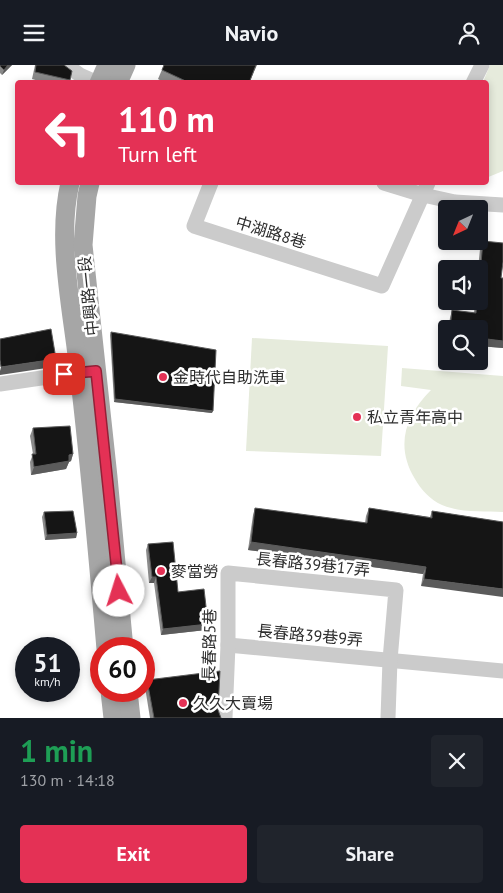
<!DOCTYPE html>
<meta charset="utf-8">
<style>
:root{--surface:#171b24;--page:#20242c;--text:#f1f3f6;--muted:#9ea1a6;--accent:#e43155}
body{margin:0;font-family:"PT Sans","Noto Sans TC",sans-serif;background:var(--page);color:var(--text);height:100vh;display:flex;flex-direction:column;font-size:19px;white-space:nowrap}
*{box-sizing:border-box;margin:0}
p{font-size:16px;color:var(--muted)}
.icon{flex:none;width:28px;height:28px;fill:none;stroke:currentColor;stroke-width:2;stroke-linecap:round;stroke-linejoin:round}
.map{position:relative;height:653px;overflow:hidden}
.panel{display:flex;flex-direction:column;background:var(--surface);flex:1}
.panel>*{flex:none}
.hud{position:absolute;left:15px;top:15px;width:474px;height:105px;border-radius:5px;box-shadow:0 2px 8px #0003;background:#e43155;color:#fff;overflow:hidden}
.needle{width:32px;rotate:223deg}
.tools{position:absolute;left:438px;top:135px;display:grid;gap:10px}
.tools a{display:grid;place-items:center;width:50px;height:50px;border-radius:5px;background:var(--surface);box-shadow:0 2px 8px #0003;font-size:25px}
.speed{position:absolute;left:15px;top:572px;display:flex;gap:10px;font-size:25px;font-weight:700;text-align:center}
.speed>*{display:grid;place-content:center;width:65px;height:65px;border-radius:50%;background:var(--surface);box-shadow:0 2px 8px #0003;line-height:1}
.speed small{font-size:12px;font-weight:400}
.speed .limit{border:8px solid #d22;background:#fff;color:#111}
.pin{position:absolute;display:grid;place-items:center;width:42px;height:42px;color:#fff;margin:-21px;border-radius:10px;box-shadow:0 2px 8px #0006}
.me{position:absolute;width:55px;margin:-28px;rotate:355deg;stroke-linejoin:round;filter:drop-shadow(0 0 4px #0008)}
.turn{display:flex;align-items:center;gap:18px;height:105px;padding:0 20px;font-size:22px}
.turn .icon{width:65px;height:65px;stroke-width:2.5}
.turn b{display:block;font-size:35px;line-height:42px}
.round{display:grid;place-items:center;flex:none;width:52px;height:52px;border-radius:5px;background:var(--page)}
.headline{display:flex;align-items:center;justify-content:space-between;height:85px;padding:0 20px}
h1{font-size:30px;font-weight:600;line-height:38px;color:#1e9e55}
.action{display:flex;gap:10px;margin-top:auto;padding:10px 20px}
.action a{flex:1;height:58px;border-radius:5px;background:var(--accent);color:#fff;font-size:20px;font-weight:600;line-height:58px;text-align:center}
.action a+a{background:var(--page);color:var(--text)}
header{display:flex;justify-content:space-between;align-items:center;height:65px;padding:0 20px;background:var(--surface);font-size:22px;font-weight:600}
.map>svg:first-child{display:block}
.green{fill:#e6ebdc}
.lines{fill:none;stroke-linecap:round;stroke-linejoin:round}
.minor{stroke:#cbcbcb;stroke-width:15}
.major{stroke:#a6a6a6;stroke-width:19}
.wall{fill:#8a8a8a}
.shaded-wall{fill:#5b5b5b}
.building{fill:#151515;stroke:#5b5b5b}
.route-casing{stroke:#942037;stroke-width:12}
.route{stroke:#e43155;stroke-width:9}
.poi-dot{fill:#e43155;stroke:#fff;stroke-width:2}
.labels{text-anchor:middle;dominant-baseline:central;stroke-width:5;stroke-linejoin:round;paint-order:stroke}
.street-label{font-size:16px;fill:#2e2e2e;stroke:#fff}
.poi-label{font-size:16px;fill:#2e2e2e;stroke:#fff;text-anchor:start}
</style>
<header><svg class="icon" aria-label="menu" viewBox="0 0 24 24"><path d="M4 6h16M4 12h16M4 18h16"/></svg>Navio<svg class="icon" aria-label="person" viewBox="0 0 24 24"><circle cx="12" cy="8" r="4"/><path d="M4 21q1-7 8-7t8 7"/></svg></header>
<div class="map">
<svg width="503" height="653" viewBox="0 0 503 653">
<rect width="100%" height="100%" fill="#fff"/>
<g class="green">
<polygon points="490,0 503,0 503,106 486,113 486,18 483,17"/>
<polygon points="252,273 388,281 381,391 246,386"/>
<path d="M402 303 503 311V447C484 446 461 448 442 440 431 435 421 425 415 414 395 381 405 351 431 325L401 321Z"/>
</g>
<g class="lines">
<g class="minor">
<polyline points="66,0 80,10 98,18"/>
<polyline points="473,18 482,0"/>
<polyline points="211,118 194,161 382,221 428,118"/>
<polyline points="384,118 423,130 455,137 503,140"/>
<polyline points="0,319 89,306"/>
<polyline points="228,580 503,606"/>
<polyline points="225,653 228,580 228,508 396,525 390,595 388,653"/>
</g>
<g class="major">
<polyline points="99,18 107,0"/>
<polyline points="118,18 126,0"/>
<path d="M70 118C56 177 73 247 79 307 90 399 98 491 106 584"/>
<polyline points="90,118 87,131 83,180 108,412 124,584"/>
<polyline points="110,626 113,653"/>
<polyline points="128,626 131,653"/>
</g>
</g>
<g class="wall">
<polygon points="0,0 12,0 2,10 0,8"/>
<polygon points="35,0 64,0 72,6 69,18 46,18 32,14"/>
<polygon points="164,0 257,0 249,18 165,18 158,14"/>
<polygon points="483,176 501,213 503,213 503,283 479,281 479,264 448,264 450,253 452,245 474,248 475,236 479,236 479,204 478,204 480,184"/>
<polygon points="111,267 212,348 114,337 110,270"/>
<polygon points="33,363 73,389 71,396 69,397 66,404 31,410 30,397 33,389 30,371"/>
<polygon points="255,443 365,458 366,451 369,443 430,452 432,446 503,457 421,521 423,509 248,485 253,450"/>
<polygon points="44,447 77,468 76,473 45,475 42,452"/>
<polygon points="148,479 178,527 208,559 206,565 161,570 154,518 149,518 146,485"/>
<polygon points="147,615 218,645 221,653 150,653 145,622"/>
</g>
<g class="shaded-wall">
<polygon points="8,0 12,0 2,10 4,5"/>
<polygon points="479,273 503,276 503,283 479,281"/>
<polygon points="56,294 53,302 0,310 0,306 1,302"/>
<polygon points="115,334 213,346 212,348 114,337"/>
<polygon points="73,389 71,396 69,397 66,404 31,410 34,402"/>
<polygon points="77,468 76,473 45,475 47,470"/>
<polygon points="251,477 426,502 423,509 248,485"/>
<polygon points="152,512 156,512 154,518 149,518"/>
<polygon points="424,514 503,524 503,532 421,521"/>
<polygon points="208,559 206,565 161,570 163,564"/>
</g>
<g class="building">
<polygon points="0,0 8,0 4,5 0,1"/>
<polygon points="36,0 64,0 72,6 70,15 35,7"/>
<polygon points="164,0 256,0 249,18 190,18 162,5"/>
<polygon points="483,176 503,178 503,197 501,213 503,213 503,276 479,273 479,264 450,264 452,245 476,248 477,236 479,236 479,221"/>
<polygon points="51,264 56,294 1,302 0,295 0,274"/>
<polygon points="111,267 216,285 213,346 115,334"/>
<polygon points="70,361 73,389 69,390 69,396 34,402 32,389 36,389 33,363"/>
<polygon points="255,443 367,458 369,443 432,453 432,446 503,457 503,524 424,514 426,502 251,477"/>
<polygon points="73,446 77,468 47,470 44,447"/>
<polygon points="173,477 178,527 204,524 208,559 163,564 156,512 152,512 148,479"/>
<polygon points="220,606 218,645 221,653 154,653 147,615"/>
</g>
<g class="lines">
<g class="route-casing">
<polyline id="route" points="64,309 96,306 119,526"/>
</g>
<use href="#route" class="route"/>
</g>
<g class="poi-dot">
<circle cx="163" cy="312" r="5"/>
<circle cx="357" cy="352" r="5"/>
<circle cx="161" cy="506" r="5"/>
<circle cx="183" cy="638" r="5"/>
</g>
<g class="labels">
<g class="street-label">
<text transform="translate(271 167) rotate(17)">中湖路8巷</text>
<text transform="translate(88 231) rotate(-96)">中興路一段</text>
<text transform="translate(313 499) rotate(6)">長春路39巷17弄</text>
<text transform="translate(310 570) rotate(5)">長春路39巷9弄</text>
<text transform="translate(209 580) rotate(-89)">長春路5巷</text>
</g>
<g class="poi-label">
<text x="173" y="312">金時代自助洗車</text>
<text x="367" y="352">私立青年高中</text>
<text x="171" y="506">麥當勞</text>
<text x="193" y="638">久久大賣場</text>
</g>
</g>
</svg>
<div class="tools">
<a><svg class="needle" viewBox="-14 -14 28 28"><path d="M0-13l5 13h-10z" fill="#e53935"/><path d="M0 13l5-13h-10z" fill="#9ea1a6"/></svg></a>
<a><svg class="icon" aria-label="sound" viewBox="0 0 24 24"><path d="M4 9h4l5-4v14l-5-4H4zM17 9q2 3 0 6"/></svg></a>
<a><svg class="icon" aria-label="search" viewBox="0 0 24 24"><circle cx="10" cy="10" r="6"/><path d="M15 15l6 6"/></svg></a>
</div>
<div class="speed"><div>51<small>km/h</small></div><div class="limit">60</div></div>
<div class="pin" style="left:64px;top:309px;background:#d93025"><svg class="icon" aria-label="arrive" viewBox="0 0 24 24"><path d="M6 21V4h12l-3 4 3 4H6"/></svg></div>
<svg class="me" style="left:119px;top:526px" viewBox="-20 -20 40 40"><circle r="19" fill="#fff"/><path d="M0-13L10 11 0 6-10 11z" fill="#e43155"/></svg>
<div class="hud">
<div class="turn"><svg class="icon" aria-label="left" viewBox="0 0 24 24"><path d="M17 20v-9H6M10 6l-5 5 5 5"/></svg><div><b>110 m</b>Turn left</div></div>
</div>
</div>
<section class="panel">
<div class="headline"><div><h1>1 min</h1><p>130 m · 14:18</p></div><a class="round"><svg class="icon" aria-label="close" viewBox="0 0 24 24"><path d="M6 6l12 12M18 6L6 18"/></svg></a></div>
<div class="action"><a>Exit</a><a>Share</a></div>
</section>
